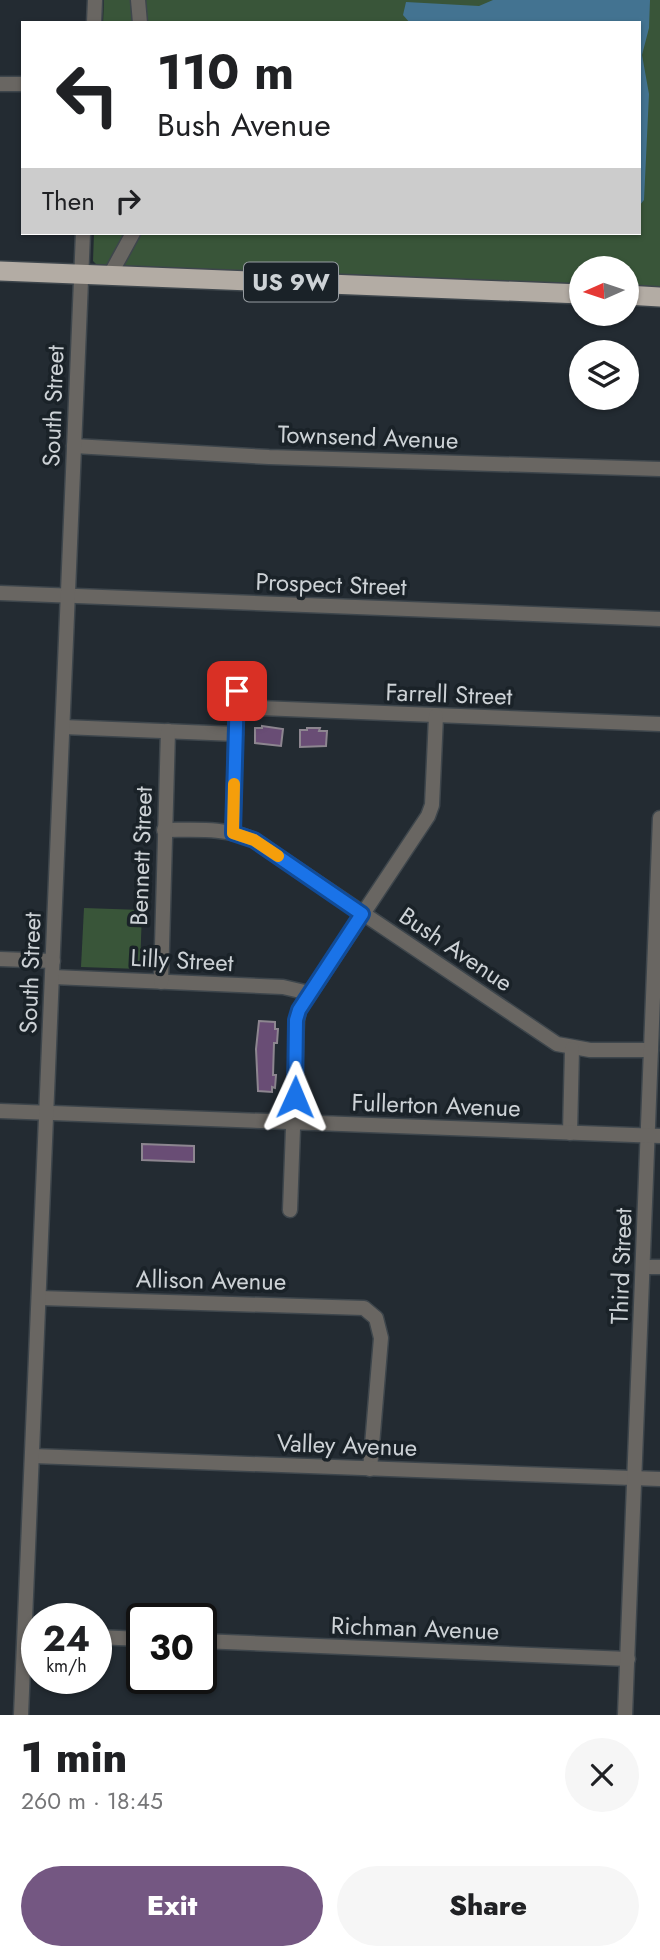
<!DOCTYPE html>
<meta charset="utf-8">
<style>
:root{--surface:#fff;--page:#f6f6f6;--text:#202124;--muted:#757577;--accent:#745782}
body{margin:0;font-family:Jost,sans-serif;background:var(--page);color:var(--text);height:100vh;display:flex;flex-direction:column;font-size:26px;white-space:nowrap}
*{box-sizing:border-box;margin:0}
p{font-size:23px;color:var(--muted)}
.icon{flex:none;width:38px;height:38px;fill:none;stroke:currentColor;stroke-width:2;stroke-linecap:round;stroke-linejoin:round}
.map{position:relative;height:1715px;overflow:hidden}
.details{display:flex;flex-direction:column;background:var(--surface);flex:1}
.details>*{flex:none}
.top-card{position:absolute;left:21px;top:21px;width:620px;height:214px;border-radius:0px;box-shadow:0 2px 5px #0004;background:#fff;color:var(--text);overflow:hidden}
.needle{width:46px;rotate:267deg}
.controls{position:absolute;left:569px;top:256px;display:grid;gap:14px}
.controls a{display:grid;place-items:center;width:70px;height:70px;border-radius:50%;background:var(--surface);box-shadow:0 2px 5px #0004;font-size:35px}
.speed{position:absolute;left:21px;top:1603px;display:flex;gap:14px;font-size:35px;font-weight:700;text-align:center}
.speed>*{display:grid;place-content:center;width:91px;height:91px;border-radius:50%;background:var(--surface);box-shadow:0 2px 5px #0004;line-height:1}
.speed small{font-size:18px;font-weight:400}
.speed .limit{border:4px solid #111;border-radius:10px;background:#fff;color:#111}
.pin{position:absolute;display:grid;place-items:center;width:60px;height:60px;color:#fff;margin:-30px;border-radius:14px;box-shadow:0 4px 10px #0006}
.me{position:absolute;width:77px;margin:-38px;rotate:1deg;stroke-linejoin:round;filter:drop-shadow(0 0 5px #0008)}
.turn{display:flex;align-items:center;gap:24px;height:147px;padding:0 21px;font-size:32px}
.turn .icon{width:91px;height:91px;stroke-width:2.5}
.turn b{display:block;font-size:49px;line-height:60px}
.then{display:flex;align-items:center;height:66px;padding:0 21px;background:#0003;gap:14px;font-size:26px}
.round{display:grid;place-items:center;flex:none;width:74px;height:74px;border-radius:37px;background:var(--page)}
.overview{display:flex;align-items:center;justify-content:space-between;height:119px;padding:0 21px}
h1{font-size:42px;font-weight:800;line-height:52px}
.button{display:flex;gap:14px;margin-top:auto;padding:14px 21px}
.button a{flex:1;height:80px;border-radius:42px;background:var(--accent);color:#fff;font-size:28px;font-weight:800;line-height:80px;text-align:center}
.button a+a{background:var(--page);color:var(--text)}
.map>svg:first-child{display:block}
.green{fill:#395539}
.water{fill:#437391}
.building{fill:#694d75;stroke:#8d8690;stroke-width:2}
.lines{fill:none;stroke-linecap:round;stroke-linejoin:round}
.minor-casing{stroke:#3e464c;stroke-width:17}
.tertiary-casing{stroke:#3e464c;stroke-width:17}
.trunk-casing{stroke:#3e464c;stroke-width:22}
.minor{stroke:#696662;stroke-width:14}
.tertiary{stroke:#696662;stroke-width:14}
.trunk{stroke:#b3aca4;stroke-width:19}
.route-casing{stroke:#114b97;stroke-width:18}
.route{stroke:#1a73e8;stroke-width:12}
.slow{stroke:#f59e0b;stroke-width:12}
.labels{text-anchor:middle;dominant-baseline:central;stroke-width:7;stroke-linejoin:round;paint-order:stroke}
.shield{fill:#1a2228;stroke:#979da2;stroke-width:2}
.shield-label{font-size:23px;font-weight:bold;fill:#cdd2d6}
.street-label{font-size:24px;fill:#cdd2d6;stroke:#1a2228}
</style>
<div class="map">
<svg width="660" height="1715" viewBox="0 0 660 1715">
<rect width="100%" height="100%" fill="#232b32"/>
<g class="green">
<polygon points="104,0 660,0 660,288 627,286 626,268 581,268 581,285 98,266 93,261 94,233 639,233 639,23 103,23"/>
<polygon points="84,908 142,910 140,969 81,967"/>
</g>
<polygon class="water" points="493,0 650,0 649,28 642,55 649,94 644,200 639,206 639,23 410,23 403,15 406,2 479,6"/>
<g class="building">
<polygon points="262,726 283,729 281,746 255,743 255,728 262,728"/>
<polygon points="307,728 320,728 319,731 327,731 326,746 300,747 300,730 307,730"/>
<polygon points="259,1021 275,1022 275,1029 278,1029 277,1043 274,1043 273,1075 276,1075 275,1088 272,1087 272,1092 258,1091 256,1049"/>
<polygon points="142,1144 194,1146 194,1162 142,1160"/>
</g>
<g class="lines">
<g class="minor-casing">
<g id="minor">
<polyline points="138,0 140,23"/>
<polyline points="0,84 23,84"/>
<polyline points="110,275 133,233"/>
<polyline points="74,446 269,457 660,469"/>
<polyline points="0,593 660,619"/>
<polyline points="236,707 660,724"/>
<polyline points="63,727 236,734"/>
<path d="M164 830C194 830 226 827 254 840L557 1044 590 1050H651"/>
<polyline points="233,833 237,675"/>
<polyline points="0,959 53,961"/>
<polyline points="53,977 283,987 309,993"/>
<polyline points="161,982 168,731"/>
<polyline points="570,1133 572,1049"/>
<polyline points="290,1210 297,1020 299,1010 428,816 432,805 436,716"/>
<polyline points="644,1267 660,1267"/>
<polyline points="40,1298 364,1308 376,1318 381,1338 370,1469"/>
<polyline points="33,1456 660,1479"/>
<polyline points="96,1637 142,1639"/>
<polyline points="201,1641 628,1659"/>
<polyline points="625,1715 660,818"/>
</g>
</g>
<g class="tertiary-casing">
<g id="tertiary">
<polyline points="94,23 95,0"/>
<polyline points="0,1111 660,1136"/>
<polyline points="21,1715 83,233"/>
</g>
</g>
<g class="trunk-casing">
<g id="trunk">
<polyline points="0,271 581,294"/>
<polyline points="626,295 660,297"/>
</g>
</g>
<use href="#minor" class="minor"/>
<use href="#tertiary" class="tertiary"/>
<use href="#trunk" class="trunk"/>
</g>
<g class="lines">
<g class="route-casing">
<polyline id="route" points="237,691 233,833 254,840 362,914 299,1010 296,1020 295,1097"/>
</g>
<use href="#route" class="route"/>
<polyline class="slow" points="234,784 233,833 254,840 278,856"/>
</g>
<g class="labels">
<rect class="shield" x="244" y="262.5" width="94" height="39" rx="5"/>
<g class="shield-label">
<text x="291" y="282">US 9W</text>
</g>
<g class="street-label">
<text transform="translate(53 406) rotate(-88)">South Street</text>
<text transform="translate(368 437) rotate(2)">Townsend Avenue</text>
<text transform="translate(331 584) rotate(2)">Prospect Street</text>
<text transform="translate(449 694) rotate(2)">Farrell Street</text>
<text transform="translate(141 856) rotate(-88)">Bennett Street</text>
<text transform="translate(456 949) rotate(34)">Bush Avenue</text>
<text transform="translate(182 960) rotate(3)">Lilly Street</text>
<text transform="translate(30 973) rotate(-88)">South Street</text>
<text transform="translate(436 1105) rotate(2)">Fullerton Avenue</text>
<text transform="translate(621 1266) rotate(-88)">Third Street</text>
<text transform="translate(211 1280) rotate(1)">Allison Avenue</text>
<text transform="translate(347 1445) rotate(2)">Valley Avenue</text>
<text transform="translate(415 1628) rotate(2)">Richman Avenue</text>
</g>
</g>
</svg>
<div class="controls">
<a><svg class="needle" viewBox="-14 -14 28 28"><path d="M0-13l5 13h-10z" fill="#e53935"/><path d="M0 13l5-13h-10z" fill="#757577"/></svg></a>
<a><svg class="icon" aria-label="layers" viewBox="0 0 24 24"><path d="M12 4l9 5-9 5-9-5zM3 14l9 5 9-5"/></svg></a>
</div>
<div class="speed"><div>24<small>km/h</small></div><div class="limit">30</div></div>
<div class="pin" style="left:237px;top:691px;background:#d93025"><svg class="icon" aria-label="arrive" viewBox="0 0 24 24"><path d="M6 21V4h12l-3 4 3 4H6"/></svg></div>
<svg class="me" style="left:295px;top:1097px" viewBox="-20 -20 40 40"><path d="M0-17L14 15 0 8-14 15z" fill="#1a73e8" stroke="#fff" stroke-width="4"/></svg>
<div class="top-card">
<div class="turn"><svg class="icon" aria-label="left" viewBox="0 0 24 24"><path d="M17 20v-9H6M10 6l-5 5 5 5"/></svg><div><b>110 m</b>Bush Avenue</div></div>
<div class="then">Then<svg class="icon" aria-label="right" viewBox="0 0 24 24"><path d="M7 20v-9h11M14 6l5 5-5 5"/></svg></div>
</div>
</div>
<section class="details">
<div class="overview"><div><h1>1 min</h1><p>260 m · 18:45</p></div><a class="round"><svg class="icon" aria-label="close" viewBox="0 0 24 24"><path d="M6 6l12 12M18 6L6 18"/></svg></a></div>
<div class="button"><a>Exit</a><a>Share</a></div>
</section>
